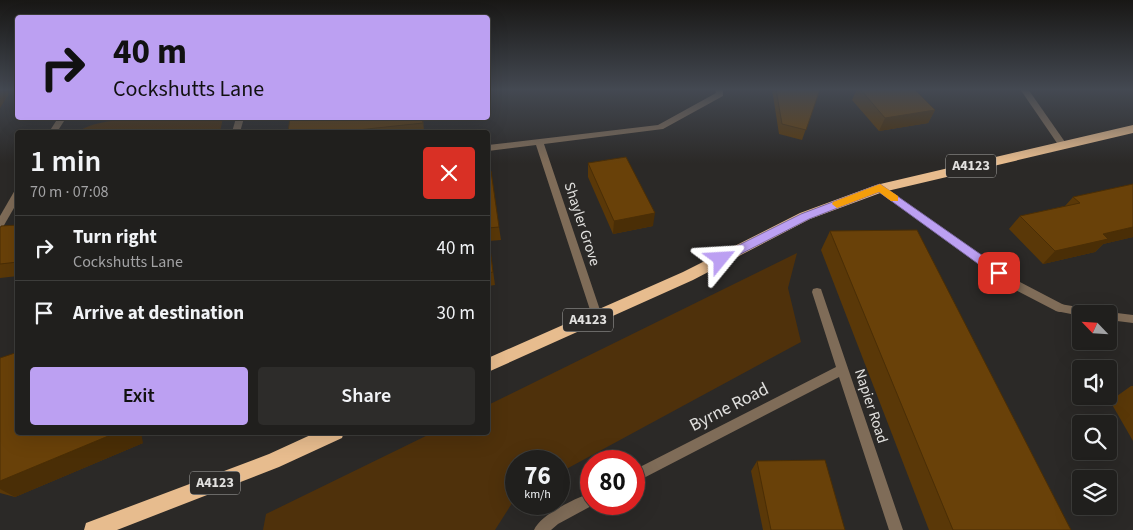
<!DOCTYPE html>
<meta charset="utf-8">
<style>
:root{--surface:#201f1d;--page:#2d2c2a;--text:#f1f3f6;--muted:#a2a2a4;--line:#3d3d3b;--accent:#bca0f2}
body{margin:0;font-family:"Source Sans 3",sans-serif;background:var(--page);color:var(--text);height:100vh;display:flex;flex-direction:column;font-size:19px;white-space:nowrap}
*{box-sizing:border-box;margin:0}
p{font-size:16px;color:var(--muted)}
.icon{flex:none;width:28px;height:28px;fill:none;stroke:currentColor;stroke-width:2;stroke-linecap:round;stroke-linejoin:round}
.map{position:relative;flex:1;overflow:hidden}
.panel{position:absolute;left:15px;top:130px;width:475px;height:305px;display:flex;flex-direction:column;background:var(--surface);border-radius:5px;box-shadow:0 5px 20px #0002,0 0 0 1px var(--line)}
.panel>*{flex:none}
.banner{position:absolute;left:15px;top:15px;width:475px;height:105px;border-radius:5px;box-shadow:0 5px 20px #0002,0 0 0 1px var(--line);background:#bca0f2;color:#111;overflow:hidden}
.needle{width:32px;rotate:295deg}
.fabs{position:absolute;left:1072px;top:305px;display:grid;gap:10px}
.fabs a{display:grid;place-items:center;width:45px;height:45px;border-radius:5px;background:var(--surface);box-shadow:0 5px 20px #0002,0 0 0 1px var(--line);font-size:25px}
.speed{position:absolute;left:505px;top:450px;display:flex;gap:10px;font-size:25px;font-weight:700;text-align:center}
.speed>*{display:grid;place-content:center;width:65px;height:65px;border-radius:50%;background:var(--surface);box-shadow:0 5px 20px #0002,0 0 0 1px var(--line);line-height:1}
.speed small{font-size:12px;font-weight:400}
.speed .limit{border:8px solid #d22;background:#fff;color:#111}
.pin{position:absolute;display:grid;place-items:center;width:42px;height:42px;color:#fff;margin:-21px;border-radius:10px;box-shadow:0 2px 8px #0006}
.me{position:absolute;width:55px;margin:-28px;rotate:63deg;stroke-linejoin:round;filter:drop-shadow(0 0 4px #0008)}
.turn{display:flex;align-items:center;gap:18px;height:105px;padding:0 15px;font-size:22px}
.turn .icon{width:65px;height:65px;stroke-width:2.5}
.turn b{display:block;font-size:35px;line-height:42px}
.round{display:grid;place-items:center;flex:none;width:52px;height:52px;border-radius:5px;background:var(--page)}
.overview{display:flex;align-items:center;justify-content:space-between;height:85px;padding:0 15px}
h1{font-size:30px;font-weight:600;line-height:38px}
.primary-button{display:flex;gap:10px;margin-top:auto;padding:10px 15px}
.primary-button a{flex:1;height:58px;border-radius:5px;background:var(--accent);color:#111;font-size:20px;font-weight:600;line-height:58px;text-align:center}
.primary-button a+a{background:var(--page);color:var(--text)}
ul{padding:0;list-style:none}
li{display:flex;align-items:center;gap:15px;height:65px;padding:0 15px;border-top:1px solid var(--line)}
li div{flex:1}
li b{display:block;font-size:19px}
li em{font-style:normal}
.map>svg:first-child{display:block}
.green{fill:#4f310b}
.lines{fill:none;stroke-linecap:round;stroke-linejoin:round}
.service{fill:#7f6c58;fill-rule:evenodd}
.minor{fill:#7f6c58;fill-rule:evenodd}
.trunk{fill:#e7bc8e;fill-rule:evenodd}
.wall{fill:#5a3808}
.shaded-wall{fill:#4a2e06}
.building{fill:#694109;stroke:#4a2e06}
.route{fill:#bca0f2;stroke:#7a689d}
.slow{fill:#f59e0b}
.labels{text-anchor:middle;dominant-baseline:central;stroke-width:4;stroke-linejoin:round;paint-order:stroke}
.shield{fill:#2b2927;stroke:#abaaa8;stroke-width:1}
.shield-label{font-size:14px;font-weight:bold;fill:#e2e1df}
.street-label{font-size:15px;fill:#e2e1df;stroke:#2b2927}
.near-street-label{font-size:18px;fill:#e2e1df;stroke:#2b2927}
</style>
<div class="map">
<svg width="1133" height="530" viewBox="0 0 1133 530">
<rect width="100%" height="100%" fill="#2b2927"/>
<g class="green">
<path d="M149 118H223L220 132H77C98 119 125 120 149 118Z"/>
<polygon points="797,253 788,288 801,342 559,473 559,461 516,461 516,497 495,530 263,530 266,514 432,433 488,432 488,405"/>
</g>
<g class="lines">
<g class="service">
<polygon points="1060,304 1096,310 1100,311 1101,314 1081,314 1081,316 1056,311 1055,308 1056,305"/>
<polygon points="1109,312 1133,315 1133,323 1109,320 1109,314 1105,314"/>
</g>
<g class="minor">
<polygon points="715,89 723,89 723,96 663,129 544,144 602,316 601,319 597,320 593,319 536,145 488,151 488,145 658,125 716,93"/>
<polygon points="1020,89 1028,89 1065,142 1065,146 1059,146"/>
<polygon points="58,118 66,118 57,132 49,132"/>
<polygon points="236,118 244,118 240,132 232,132"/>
<polygon points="880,185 1018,281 1064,305 1065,308 1064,311 1060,312 1056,311 1010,287 877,190 876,188 877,186"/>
<polygon points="18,189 18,201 3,227 0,228 0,216 15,190"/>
<polygon points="817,288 821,289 822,292 903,530 889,530 839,377 634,483 634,470 836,367 812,292 813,289"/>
<path d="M591 493V504H595L558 524 551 530H534C541 514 576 498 591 493Z"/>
</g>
<g class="trunk">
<polygon points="1133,125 1133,133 883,192 810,219 693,280 488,372 488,358 683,272 800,213 876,185"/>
<polygon points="317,432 344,432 342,438 279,467 117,530 84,530 86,523 269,454"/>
</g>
</g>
<g class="wall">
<polygon points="772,89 820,89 802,140 779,134"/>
<polygon points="857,89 914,89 935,110 928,123 879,131 852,100"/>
<polygon points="288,118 423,118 424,132 288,132 290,123"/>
<polygon points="588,163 653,226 613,234 588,177"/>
<polygon points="488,171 499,227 501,240 489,241 495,285 488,286"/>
<polygon points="1133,184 1133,237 1103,244 1095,252 1043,264 1009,229 1020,216 1065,206 1073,197"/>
<polygon points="18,225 18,276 0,278 0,228"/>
<polygon points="830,231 1071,530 929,530 821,250"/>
<polygon points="0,358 18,432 143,443 15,497 0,493"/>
<polygon points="1131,386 1133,386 1133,441 1110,401"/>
<polygon points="757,461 845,530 763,530 751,471"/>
</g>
<g class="shaded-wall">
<polygon points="0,89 7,89 10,92 0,108"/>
<polygon points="935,110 928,123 879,131 885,118"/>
<polygon points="655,213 653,226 613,234 614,221"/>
<polygon points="1133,227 1133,237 1103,244 1095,252 1043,264 1055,251 1103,234"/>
<polygon points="118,432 141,432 143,443 15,497 0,489 0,481"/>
</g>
<g class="building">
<polygon points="776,89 820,89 806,130 782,124"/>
<polygon points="860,89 914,89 935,110 885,118"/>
<polygon points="288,118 422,118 423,123 339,132 288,132 290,118"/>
<polygon points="626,157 655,213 614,221 588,163"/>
<polygon points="488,171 491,171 499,227 488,228"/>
<polygon points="1133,184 1133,227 1103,234 1108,239 1055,251 1020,216 1080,203 1073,197"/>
<polygon points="18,225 18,262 0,264 0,228 1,226"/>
<polygon points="917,230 1071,530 953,530 830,231"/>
<polygon points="488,233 493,272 488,273"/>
<polygon points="18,352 18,432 118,432 0,481 0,358"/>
<polygon points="825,460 845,530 771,530 757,461"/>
</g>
<linearGradient id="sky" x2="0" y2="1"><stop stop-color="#181715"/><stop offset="0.55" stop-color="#444952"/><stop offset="1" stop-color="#444952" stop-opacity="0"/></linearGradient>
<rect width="1133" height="163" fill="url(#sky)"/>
<polygon class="route" points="880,184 1003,270 1003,276 995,276 879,192 809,219 725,262 721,263 715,259 717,256 801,214"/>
<polygon class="slow" points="880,184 898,196 898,201 891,201 879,192 837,208 832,204 833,202"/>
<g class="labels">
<g class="shield">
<rect x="946" y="154.5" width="50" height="23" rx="4"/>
<rect x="563" y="308.5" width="50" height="23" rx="4"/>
<rect x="190" y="471.5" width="50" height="23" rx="4"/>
</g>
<g class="shield-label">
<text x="971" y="166">A4123</text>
<text x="588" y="320">A4123</text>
<text x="215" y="483">A4123</text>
</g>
<g class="street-label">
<text transform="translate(582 224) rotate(72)">Shayler Grove</text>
<text transform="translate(871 406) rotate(72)">Napier Road</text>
</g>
<g class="near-street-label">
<text transform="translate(729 407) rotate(-27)">Byrne Road</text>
</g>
</g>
</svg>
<div class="fabs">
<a><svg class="needle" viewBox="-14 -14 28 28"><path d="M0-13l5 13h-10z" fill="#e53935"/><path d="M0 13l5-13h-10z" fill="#a2a2a4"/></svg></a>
<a><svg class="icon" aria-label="sound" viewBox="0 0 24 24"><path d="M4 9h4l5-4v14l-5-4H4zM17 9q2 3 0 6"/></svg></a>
<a><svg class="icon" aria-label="search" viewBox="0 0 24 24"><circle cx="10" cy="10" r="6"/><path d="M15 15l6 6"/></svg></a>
<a><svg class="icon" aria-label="layers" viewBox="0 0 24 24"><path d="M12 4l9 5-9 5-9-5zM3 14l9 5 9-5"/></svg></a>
</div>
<div class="speed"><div>76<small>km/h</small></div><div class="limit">80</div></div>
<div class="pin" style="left:999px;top:273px;background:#d93025"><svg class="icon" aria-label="arrive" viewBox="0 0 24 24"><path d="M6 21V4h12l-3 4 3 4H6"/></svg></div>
<svg class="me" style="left:721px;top:259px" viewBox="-20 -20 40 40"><path d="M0-17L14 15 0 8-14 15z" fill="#bca0f2" stroke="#fff" stroke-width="4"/></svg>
<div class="banner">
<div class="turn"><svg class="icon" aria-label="right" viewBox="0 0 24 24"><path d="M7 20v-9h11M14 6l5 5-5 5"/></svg><div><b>40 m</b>Cockshutts Lane</div></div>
</div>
<section class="panel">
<div class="overview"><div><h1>1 min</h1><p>70 m · 07:08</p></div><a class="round" style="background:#d93025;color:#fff"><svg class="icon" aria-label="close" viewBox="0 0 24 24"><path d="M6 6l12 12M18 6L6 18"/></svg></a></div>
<ul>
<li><svg class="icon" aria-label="right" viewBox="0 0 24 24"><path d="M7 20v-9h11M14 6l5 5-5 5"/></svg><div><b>Turn right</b><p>Cockshutts Lane</p></div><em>40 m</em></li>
<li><svg class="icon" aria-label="arrive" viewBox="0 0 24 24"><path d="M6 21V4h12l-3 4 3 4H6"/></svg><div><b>Arrive at destination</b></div><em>30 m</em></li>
</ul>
<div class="primary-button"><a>Exit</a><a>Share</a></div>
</section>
</div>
